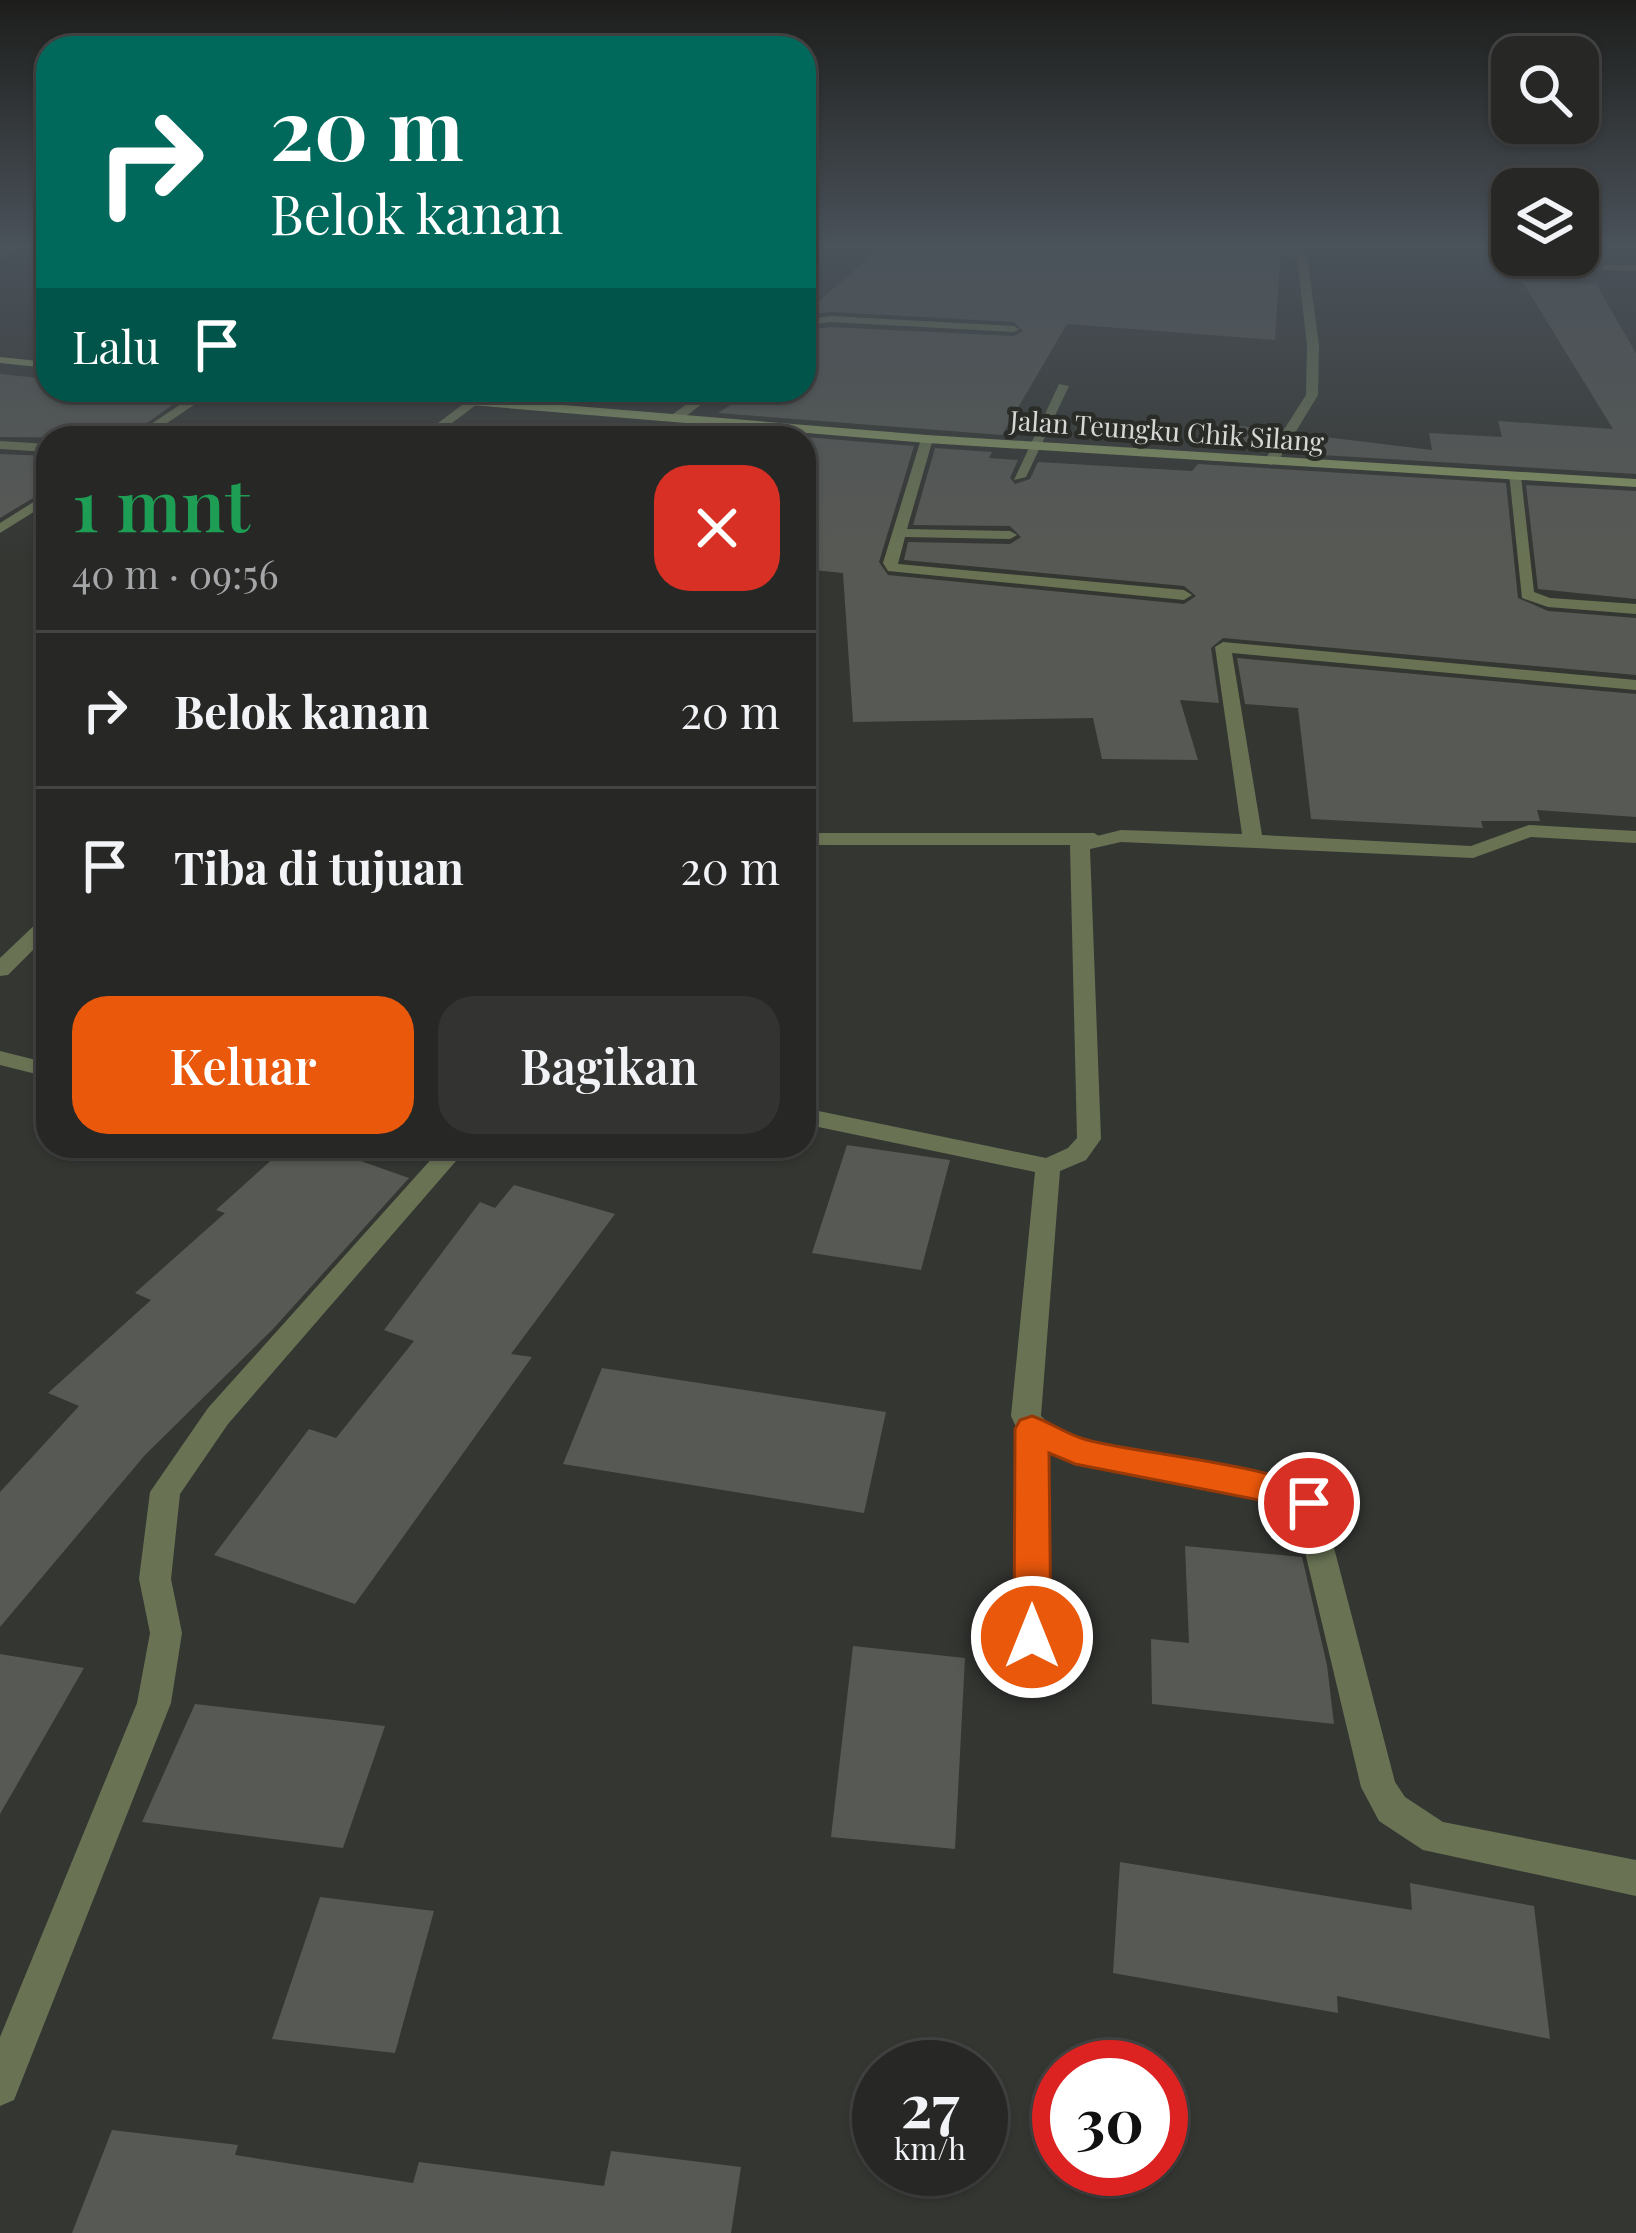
<!DOCTYPE html>
<html lang="id">
<meta charset="utf-8">
<style>
:root{--surface:#272826;--page:#333432;--text:#f1f3f6;--muted:#a4a6a7;--line:#434443;--accent:#ea580c}
body{margin:0;font-family:"Playfair Display",serif;background:var(--page);color:var(--text);height:100vh;display:flex;flex-direction:column;font-size:45px;white-space:nowrap}
*{box-sizing:border-box;margin:0}
p{font-size:39px;color:var(--muted)}
.icon{flex:none;width:66px;height:66px;fill:none;stroke:currentColor;stroke-width:2;stroke-linecap:round;stroke-linejoin:round}
.map{position:relative;flex:1;overflow:hidden}
.panel{position:absolute;left:36px;top:426px;width:780px;height:732px;display:flex;flex-direction:column;background:var(--surface);border-radius:36px;box-shadow:0 3px 9px #0004,0 0 0 3px var(--line)}
.panel>*{flex:none}
.banner{position:absolute;left:36px;top:36px;width:780px;height:366px;border-radius:36px;box-shadow:0 3px 9px #0004,0 0 0 3px var(--line);background:#00695c;color:#fff;overflow:hidden}
.buttons{position:absolute;left:1491px;top:36px;display:grid;gap:24px}
.buttons a{display:grid;place-items:center;width:108px;height:108px;border-radius:24px;background:var(--surface);box-shadow:0 3px 9px #0004,0 0 0 3px var(--line);font-size:60px}
.speed{position:absolute;left:852px;top:2040px;display:flex;gap:24px;font-size:60px;font-weight:700;text-align:center}
.speed>*{display:grid;place-content:center;width:156px;height:156px;border-radius:50%;background:var(--surface);box-shadow:0 3px 9px #0004,0 0 0 3px var(--line);line-height:1}
.speed small{font-size:30px;font-weight:400}
.speed .limit{border:18px solid #d22;background:#fff;color:#111}
.pin{position:absolute;display:grid;place-items:center;width:102px;height:102px;color:#fff;margin:-51px;border:6px solid #fff;border-radius:50%;box-shadow:0 3px 12px #0007}
.me{position:absolute;width:132px;margin:-66px;rotate:0deg;stroke-linejoin:round;filter:drop-shadow(0 0 9px #0008)}
.turn{display:flex;align-items:center;gap:42px;height:252px;padding:0 36px;font-size:54px}
.turn .icon{width:156px;height:156px;stroke-width:2.5}
.turn b{display:block;font-size:84px;line-height:102px}
.then{display:flex;align-items:center;height:114px;padding:0 36px;background:#0003;gap:24px;font-size:45px}
.round{display:grid;place-items:center;flex:none;width:126px;height:126px;border-radius:36px;background:var(--page)}
.head{display:flex;align-items:center;justify-content:space-between;height:204px;padding:0 36px}
h1{font-size:72px;font-weight:600;line-height:90px;color:#1e9e55}
.action{display:flex;gap:24px;margin-top:auto;padding:24px 36px}
.action a{flex:1;height:138px;border-radius:36px;background:var(--accent);color:#fff;font-size:48px;font-weight:600;line-height:138px;text-align:center}
.action a+a{background:var(--page);color:var(--text)}
ul{padding:0;list-style:none}
li{display:flex;align-items:center;gap:36px;height:156px;padding:0 36px;border-top:3px solid var(--line)}
li div{flex:1}
li b{display:block;font-size:45px}
li em{font-style:normal}
.map>svg:first-child{display:block}
.building{fill:#575954}
.lines{fill:none;stroke-linecap:round;stroke-linejoin:round}
.lane{fill:#697354;fill-rule:evenodd}
.street{fill:#697354;fill-rule:evenodd}
.secondary{fill:#859563;fill-rule:evenodd}
.route{fill:#ea580c;stroke:#983908;stroke-width:3}
.labels{text-anchor:middle;dominant-baseline:central;stroke-width:9;stroke-linejoin:round;paint-order:stroke}
.far-street-label{font-size:27px;fill:#d7d8d6;stroke:#2a2c28}
</style>
<div class="map">
<svg width="1636" height="2233" viewBox="0 0 1636 2233">
<rect width="100%" height="100%" fill="#343632"/>
<g class="building">
<polygon points="881,246 1094,246 1098,250 1147,255 1156,246 1259,246 1280,257 1275,340 1067,324 1002,435 718,413 753,390 804,390 804,330 830,327 1014,336 1023,331 1014,322 830,312 804,315"/>
<polygon points="1522,281 1596,284 1636,353 1636,474 1288,453 1300,434 1432,450 1429,433 1502,437 1498,421 1613,429"/>
<polygon points="0,374 48,379 48,390 136,390 185,396 126,438 0,437"/>
<polygon points="1234,425 1278,431 1265,451 1213,448"/>
<polygon points="696,428 914,446 879,562 888,575 1184,604 1196,596 1184,586 904,560 908,542 1010,544 1021,537 1010,526 913,525 935,448 992,452 989,458 1018,460 1010,478 1015,484 1030,479 1038,462 1192,471 1198,464 1506,483 1518,598 1548,611 1636,618 1636,675 1223,638 1211,648 1219,703 1180,700 1198,760 1102,759 1093,718 853,722 843,573 804,569 804,438 681,438"/>
<polygon points="0,454 48,456 48,489 0,518"/>
<polygon points="1526,485 1636,491 1636,599 1538,589"/>
<polygon points="1237,658 1636,694 1636,817 1537,810 1540,821 1481,821 1483,828 1311,819 1298,708 1245,704"/>
<polygon points="847,1145 950,1160 921,1270 812,1253"/>
<polygon points="287,1146 318,1146 409,1178 273,1329 145,1455 0,1627 0,1492 79,1406 48,1393 151,1300 135,1293 225,1213 216,1210"/>
<polygon points="514,1185 615,1214 511,1354 532,1357 355,1604 214,1555 309,1429 336,1438 414,1341 384,1330 480,1202 495,1208"/>
<polygon points="602,1368 886,1412 864,1513 563,1464"/>
<polygon points="1185,1546 1302,1557 1327,1665 1334,1724 1152,1704 1151,1639 1189,1643"/>
<polygon points="853,1646 965,1658 955,1849 831,1837"/>
<polygon points="0,1654 84,1668 0,1814"/>
<polygon points="195,1704 385,1726 343,1848 142,1822"/>
<polygon points="1120,1862 1412,1910 1410,1883 1534,1906 1550,2039 1337,1996 1338,2013 1113,1973"/>
<polygon points="320,1897 434,1911 395,2053 272,2039"/>
<polygon points="112,2130 238,2145 235,2155 413,2183 419,2162 604,2186 611,2151 741,2167 731,2233 72,2233"/>
</g>
<g class="lines">
<g class="lane">
<polygon points="1604,265 1636,265 1636,271 1601,270"/>
<polygon points="1059,384 1069,386 1026,477 1014,480"/>
<polygon points="804,833 1094,833 1104,839 1094,845 804,845"/>
</g>
<g class="street">
<polygon points="14,246 26,246 0,259 0,252"/>
<polygon points="1098,246 1149,246 1152,248 1147,251"/>
<polygon points="1263,246 1277,246 1307,256 1319,345 1318,395 1278,461 1271,465 1264,461 1306,395 1307,345 1297,258"/>
<polygon points="830,316 1014,326 1019,329 1014,332 830,322 804,326 804,320"/>
<polygon points="202,390 216,390 145,438 130,438"/>
<polygon points="706,390 720,390 681,420 673,420 673,414"/>
<polygon points="470,399 480,402 432,438 418,438"/>
<polygon points="927,435 933,439 907,529 1010,531 1017,535 1010,539 905,537 898,564 1184,590 1192,595 1184,600 888,571 883,563 921,439"/>
<polygon points="0,441 48,444 48,452 0,449"/>
<polygon points="1509,473 1521,476 1534,592 1550,598 1636,604 1636,614 1548,607 1522,598"/>
<polygon points="48,493 48,503 0,533 0,523"/>
<polygon points="1223,642 1636,680 1636,690 1232,653 1262,835 1471,846 1529,825 1636,831 1636,843 1531,837 1473,858 1121,842 1090,849 1101,1139 1086,1160 1060,1171 1041,1416 1058,1432 1079,1440 1287,1480 1320,1494 1395,1782 1405,1797 1443,1822 1636,1860 1636,1896 1423,1850 1379,1821 1361,1787 1295,1510 1281,1503 1075,1462 1047,1452 1048,1638 1044,1648 1032,1652 1020,1648 1016,1638 1017,1429 1011,1416 1035,1172 804,1124 804,1108 1046,1158 1068,1148 1077,1138 1070,846 1073,842 1121,830 1242,834 1215,647"/>
<polygon points="48,917 48,935 8,975 0,976 0,958 41,919"/>
<polygon points="0,1051 48,1063 48,1077 0,1065"/>
<polygon points="443,1146 469,1146 228,1424 180,1494 171,1579 182,1633 171,1703 14,2100 0,2106 0,2037 137,1703 150,1633 139,1579 150,1492 208,1408"/>
</g>
<g class="secondary">
<polygon points="0,357 48,362 48,368 0,363"/>
<polygon points="331,390 380,390 927,435 1636,479 1636,487 927,443 337,394"/>
</g>
</g>
<linearGradient id="sky" x2="0" y2="1"><stop stop-color="#1d1e1c"/><stop offset="0.44" stop-color="#4a525a"/><stop offset="1" stop-color="#4a525a" stop-opacity="0"/></linearGradient>
<rect width="1636" height="558" fill="url(#sky)"/>
<path class="route" d="M1032 1416C1050 1422 1066 1434 1084 1439 1130 1454 1308 1466 1327 1503L1321 1512 1309 1517 1280 1504 1075 1464 1049 1453 1051 1637 1045 1649 1032 1653 1019 1649 1014 1637 1015 1429 1020 1420Z"/>
<g class="labels">
<g class="far-street-label">
<text transform="translate(1167 430) rotate(4)">Jalan Teungku Chik Silang</text>
</g>
</g>
</svg>
<div class="buttons">
<a><svg class="icon" aria-label="search" viewBox="0 0 24 24"><circle cx="10" cy="10" r="6"/><path d="M15 15l6 6"/></svg></a>
<a><svg class="icon" aria-label="layers" viewBox="0 0 24 24"><path d="M12 4l9 5-9 5-9-5zM3 14l9 5 9-5"/></svg></a>
</div>
<div class="speed"><div>27<small>km/h</small></div><div class="limit">30</div></div>
<div class="pin" style="left:1309px;top:1503px;background:#d93025"><svg class="icon" aria-label="arrive" viewBox="0 0 24 24"><path d="M6 21V4h12l-3 4 3 4H6"/></svg></div>
<svg class="me" style="left:1032px;top:1637px" viewBox="-20 -20 40 40"><circle r="17" fill="#ea580c" stroke="#fff" stroke-width="3"/><path d="M0-11L8 9 0 5-8 9z" fill="#fff"/></svg>
<div class="banner">
<div class="turn"><svg class="icon" aria-label="right" viewBox="0 0 24 24"><path d="M7 20v-9h11M14 6l5 5-5 5"/></svg><div><b>20 m</b>Belok kanan</div></div>
<div class="then">Lalu<svg class="icon" aria-label="arrive" viewBox="0 0 24 24"><path d="M6 21V4h12l-3 4 3 4H6"/></svg></div>
</div>
<section class="panel">
<div class="head"><div><h1>1 mnt</h1><p>40 m · 09:56</p></div><a class="round" style="background:#d93025;color:#fff"><svg class="icon" aria-label="close" viewBox="0 0 24 24"><path d="M6 6l12 12M18 6L6 18"/></svg></a></div>
<ul>
<li><svg class="icon" aria-label="right" viewBox="0 0 24 24"><path d="M7 20v-9h11M14 6l5 5-5 5"/></svg><div><b>Belok kanan</b></div><em>20 m</em></li>
<li><svg class="icon" aria-label="arrive" viewBox="0 0 24 24"><path d="M6 21V4h12l-3 4 3 4H6"/></svg><div><b>Tiba di tujuan</b></div><em>20 m</em></li>
</ul>
<div class="action"><a>Keluar</a><a>Bagikan</a></div>
</section>
</div>
